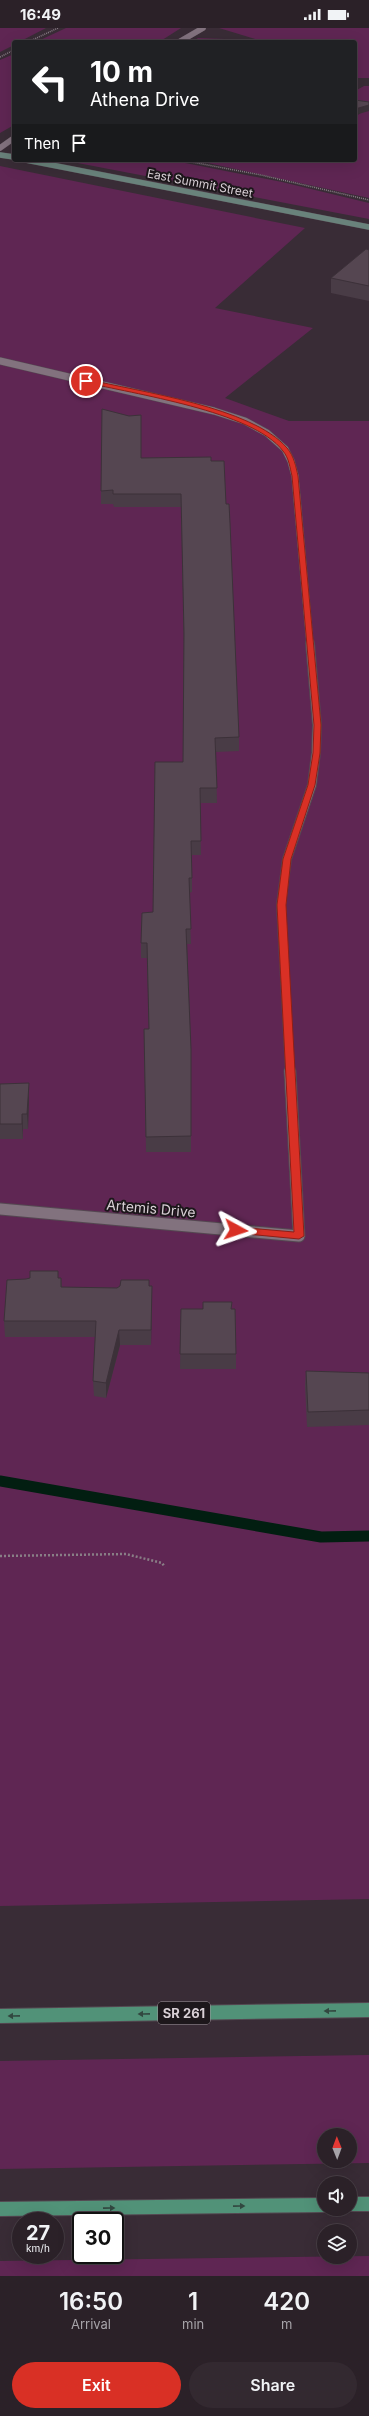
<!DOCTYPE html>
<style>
:root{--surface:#2b2128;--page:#332930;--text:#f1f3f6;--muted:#a6a3a8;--line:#473e45;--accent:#d93025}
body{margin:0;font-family:Inter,sans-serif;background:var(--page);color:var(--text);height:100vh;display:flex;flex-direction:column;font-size:15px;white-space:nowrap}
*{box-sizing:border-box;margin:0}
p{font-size:13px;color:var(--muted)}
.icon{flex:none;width:22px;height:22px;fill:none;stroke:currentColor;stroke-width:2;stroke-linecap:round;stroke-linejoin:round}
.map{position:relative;height:2248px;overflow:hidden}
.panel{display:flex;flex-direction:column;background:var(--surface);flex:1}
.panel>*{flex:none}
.hud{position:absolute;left:12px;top:12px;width:345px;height:122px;border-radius:4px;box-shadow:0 4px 16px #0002,0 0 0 1px var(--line);background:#202124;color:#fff;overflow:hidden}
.needle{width:26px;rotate:359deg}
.controls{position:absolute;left:317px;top:2100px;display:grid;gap:8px}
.controls a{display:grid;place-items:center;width:40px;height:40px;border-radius:50%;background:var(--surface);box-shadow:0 4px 16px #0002,0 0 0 1px var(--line);font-size:20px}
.speed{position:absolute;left:12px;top:2184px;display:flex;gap:8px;font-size:20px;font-weight:700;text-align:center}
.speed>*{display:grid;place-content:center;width:52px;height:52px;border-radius:50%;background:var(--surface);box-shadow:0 4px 16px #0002,0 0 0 1px var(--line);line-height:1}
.speed small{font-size:10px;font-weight:400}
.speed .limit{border:2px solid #111;border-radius:6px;background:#fff;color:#111}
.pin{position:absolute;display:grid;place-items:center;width:34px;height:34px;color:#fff;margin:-17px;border:2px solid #fff;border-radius:50%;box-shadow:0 1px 4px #0007}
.me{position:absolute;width:44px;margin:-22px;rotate:95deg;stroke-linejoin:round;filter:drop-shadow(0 0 3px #0008)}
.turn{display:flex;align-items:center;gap:14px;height:84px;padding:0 12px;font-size:18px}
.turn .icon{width:52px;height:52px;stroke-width:2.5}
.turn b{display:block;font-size:28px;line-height:34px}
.then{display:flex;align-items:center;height:38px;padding:0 12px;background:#0003;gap:8px;font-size:15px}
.eta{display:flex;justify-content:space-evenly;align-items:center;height:68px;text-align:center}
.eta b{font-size:24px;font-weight:600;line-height:28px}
.cta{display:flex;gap:8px;margin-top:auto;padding:8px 12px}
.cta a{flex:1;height:46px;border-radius:24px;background:var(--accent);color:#fff;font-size:16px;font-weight:600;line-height:46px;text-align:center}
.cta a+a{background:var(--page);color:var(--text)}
.status{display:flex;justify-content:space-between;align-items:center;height:28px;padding:0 20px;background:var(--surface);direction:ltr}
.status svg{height:11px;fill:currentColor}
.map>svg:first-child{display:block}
.green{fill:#5f2653;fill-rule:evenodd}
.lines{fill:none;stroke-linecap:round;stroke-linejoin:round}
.stream{stroke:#021e11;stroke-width:11}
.minor-far2-casing{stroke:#544851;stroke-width:8}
.minor-far1-casing{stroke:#544851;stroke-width:10}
.minor-casing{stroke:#544851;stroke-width:13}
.tertiary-casing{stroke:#544851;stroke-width:6}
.secondary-casing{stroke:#544851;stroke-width:6}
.primary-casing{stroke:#544851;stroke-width:16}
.path-far1{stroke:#897e86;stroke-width:1.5;stroke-dasharray:1 1;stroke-linecap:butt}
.path{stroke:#897e86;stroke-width:2.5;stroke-dasharray:2 2;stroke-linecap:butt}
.minor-far2{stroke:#82727e;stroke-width:7}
.minor-far1{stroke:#82727e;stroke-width:8}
.minor{stroke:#82727e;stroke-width:11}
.tertiary{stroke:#82727e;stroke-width:5.5}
.secondary{stroke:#69827b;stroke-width:5.5}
.primary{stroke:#519278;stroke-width:14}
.wall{fill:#493c46}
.shaded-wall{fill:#3c3139}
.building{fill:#554651;stroke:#3c3139}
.oneway{fill:#324840}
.route{fill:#d93025;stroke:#8d1f18}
.labels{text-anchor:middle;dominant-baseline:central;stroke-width:4;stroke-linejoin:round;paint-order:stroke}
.far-street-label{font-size:12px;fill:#d8cfd5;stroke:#1d171b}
.shield{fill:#1d171b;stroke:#a0989d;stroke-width:1}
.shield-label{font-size:13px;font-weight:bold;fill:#d8cfd5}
.street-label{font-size:14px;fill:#d8cfd5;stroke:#1d171b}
</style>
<div class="status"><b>16:49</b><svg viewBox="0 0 49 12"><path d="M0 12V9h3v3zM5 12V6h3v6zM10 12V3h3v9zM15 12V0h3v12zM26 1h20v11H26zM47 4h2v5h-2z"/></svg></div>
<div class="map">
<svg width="369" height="2248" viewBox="0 0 369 2248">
<rect width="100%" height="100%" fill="#392c36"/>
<g class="green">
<polygon points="0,0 46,0 19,14 14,14 14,17 0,24"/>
<polygon points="66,0 181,0 159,14 36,14"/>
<polygon points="219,0 369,0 369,50 355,50 355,14 265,14"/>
<polygon points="198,10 225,11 240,14 192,14"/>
<polygon points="14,26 14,97 0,105 0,32"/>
<polygon points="364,58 369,58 369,170 194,132 355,132 355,89 366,81 355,79 355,63"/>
<polygon points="62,132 170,132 282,154 369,175 369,191"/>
<polygon points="0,138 305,200 215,280 313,300 225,370 289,393 369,393 369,1871 0,1878"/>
<path d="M369 2027V2135L0 2141V2033ZM324 2107H350V2133H324Z"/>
<polygon points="369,2228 369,2248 0,2248 0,2233"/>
</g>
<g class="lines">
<polyline class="stream" points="0,1453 321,1509 369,1508"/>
<g class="minor-far2-casing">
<polyline id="minor-far2" points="0,333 214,383 245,393 267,405 285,421 291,433 295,448 310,616"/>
</g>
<g class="minor-far1-casing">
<polyline id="minor-far1" points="290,1044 281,877 287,831 312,757 316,725 317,697 310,615"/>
</g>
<g class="minor-casing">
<polyline id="minor" points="0,1181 299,1208 290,1043"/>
</g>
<g class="tertiary-casing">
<g id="tertiary">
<polyline points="179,14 203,0"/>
<polyline points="0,120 14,110"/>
</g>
</g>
<g class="secondary-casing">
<g id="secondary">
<polyline points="0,127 14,129"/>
<polyline points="26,132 369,199"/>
</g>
</g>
<g class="primary-casing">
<g id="primary">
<polyline points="0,1988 369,1982"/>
<polyline points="350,2176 369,2176"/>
<polyline points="0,2181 324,2177"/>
</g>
</g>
<g class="path-far1">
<polyline points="28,14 58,0"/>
<polyline points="0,29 14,22"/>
<polyline points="181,132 261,147 369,172"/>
</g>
<polyline class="path" points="0,1528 126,1526 162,1535 165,1539"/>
<use href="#minor-far2" class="minor-far2"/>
<use href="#minor-far1" class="minor-far1"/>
<use href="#minor" class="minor"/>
<use href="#tertiary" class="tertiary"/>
<use href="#secondary" class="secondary"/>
<use href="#primary" class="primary"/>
</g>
<g class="wall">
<polygon points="369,222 369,273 331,265 331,250"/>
<polygon points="141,430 211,433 226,476 239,709 239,723 216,724 217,775 200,775 201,827 192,827 192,864 189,865 191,916 187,916 191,1021 191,1124 146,1124 144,1001 149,1001 147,930 141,930 141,915 153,884 183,734 184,616 181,479 114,479 113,476 101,476 101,463"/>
<polygon points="0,1056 29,1070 28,1101 23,1101 23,1111 0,1111"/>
<polygon points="58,1243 58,1250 61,1250 62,1259 117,1260 152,1258 151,1317 120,1317 106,1370 94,1368 93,1353 95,1309 5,1309 4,1293"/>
<polygon points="181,1281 231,1281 236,1326 236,1341 180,1341"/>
<polygon points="306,1343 369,1345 369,1397 307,1399 305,1358"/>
</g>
<g class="shaded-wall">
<polygon points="369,77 369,83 355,87 355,81"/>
<polygon points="29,1055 29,1070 28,1101 27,1086"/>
<polygon points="22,1086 23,1101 23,1111 22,1096"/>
<polygon points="152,1258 152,1273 151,1317 151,1302"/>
<polygon points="119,1302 120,1317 106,1370 106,1355"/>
</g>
<g class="building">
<polygon points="355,72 369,74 369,77 355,81"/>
<polygon points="366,221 369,222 369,258 331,250"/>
<polygon points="102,381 129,388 141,387 141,430 211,429 211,433 224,433 226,476 229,476 230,495 239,709 215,710 217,760 200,760 201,813 191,813 192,850 189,850 191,901 186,901 191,1021 191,1108 146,1109 144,1001 149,1001 147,915 141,915 142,885 153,884 155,734 183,734 184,606 181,466 113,466 113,462 101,463"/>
<polygon points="29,1055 27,1086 22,1086 22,1096 0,1096 0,1056"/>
<polygon points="30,1243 58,1243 58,1250 61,1250 61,1259 117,1260 120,1258 121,1252 149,1252 149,1258 152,1258 151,1302 119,1302 106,1355 93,1353 96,1293 4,1293 7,1252 26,1251 30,1250"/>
<polygon points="203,1274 232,1274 231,1281 235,1281 236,1326 180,1326 181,1281 203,1281"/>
<polygon points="306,1343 369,1345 369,1382 308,1384"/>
</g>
<defs><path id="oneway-solid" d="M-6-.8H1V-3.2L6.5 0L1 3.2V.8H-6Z"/></defs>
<g class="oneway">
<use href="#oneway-solid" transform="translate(330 1983) rotate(179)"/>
<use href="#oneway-solid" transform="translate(144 1986) rotate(179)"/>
<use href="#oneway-solid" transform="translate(14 1988) rotate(179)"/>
<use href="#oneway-solid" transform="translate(239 2178) rotate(-1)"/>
<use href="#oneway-solid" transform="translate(109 2180) rotate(-1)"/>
</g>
<path class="route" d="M86 351C140 364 252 379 287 420 294 428 296 439 298 448L321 697 320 725 315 757 291 831 286 877 304 1208 299 1211 236 1205 231 1202 236 1199 294 1204 277 877 283 831 308 757 313 725 314 697 292 448C290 440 289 430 283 423 253 383 133 366 84 354Z"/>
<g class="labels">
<g class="far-street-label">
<text transform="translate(200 155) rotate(11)">East Summit Street</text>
</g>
<rect class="shield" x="158" y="1974" width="52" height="22" rx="3"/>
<g class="shield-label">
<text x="184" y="1985">SR 261</text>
</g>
<g class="street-label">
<text transform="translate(151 1180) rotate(5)">Artemis Drive</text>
</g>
</g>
</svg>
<div class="controls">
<a><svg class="needle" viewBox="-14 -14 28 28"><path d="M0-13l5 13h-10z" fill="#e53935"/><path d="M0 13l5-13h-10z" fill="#a6a3a8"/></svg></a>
<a><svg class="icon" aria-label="sound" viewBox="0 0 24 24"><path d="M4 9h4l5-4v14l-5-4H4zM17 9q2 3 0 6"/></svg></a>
<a><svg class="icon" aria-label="layers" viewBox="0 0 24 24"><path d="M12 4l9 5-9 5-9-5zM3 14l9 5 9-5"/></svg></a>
</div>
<div class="speed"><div>27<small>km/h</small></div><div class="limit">30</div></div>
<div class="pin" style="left:86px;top:353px;background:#d93025"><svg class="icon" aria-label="arrive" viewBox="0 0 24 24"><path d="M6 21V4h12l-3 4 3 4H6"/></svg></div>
<svg class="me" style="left:236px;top:1202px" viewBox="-20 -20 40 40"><path d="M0-17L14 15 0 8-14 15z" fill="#d93025" stroke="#fff" stroke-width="4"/></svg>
<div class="hud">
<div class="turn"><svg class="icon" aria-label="left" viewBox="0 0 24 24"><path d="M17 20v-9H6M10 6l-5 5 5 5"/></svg><div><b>10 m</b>Athena Drive</div></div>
<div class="then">Then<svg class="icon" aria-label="arrive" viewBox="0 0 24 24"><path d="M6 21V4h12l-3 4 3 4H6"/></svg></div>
</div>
</div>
<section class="panel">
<div class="eta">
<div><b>16:50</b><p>Arrival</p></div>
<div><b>1</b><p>min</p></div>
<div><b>420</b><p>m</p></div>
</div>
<div class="cta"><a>Exit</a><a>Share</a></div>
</section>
